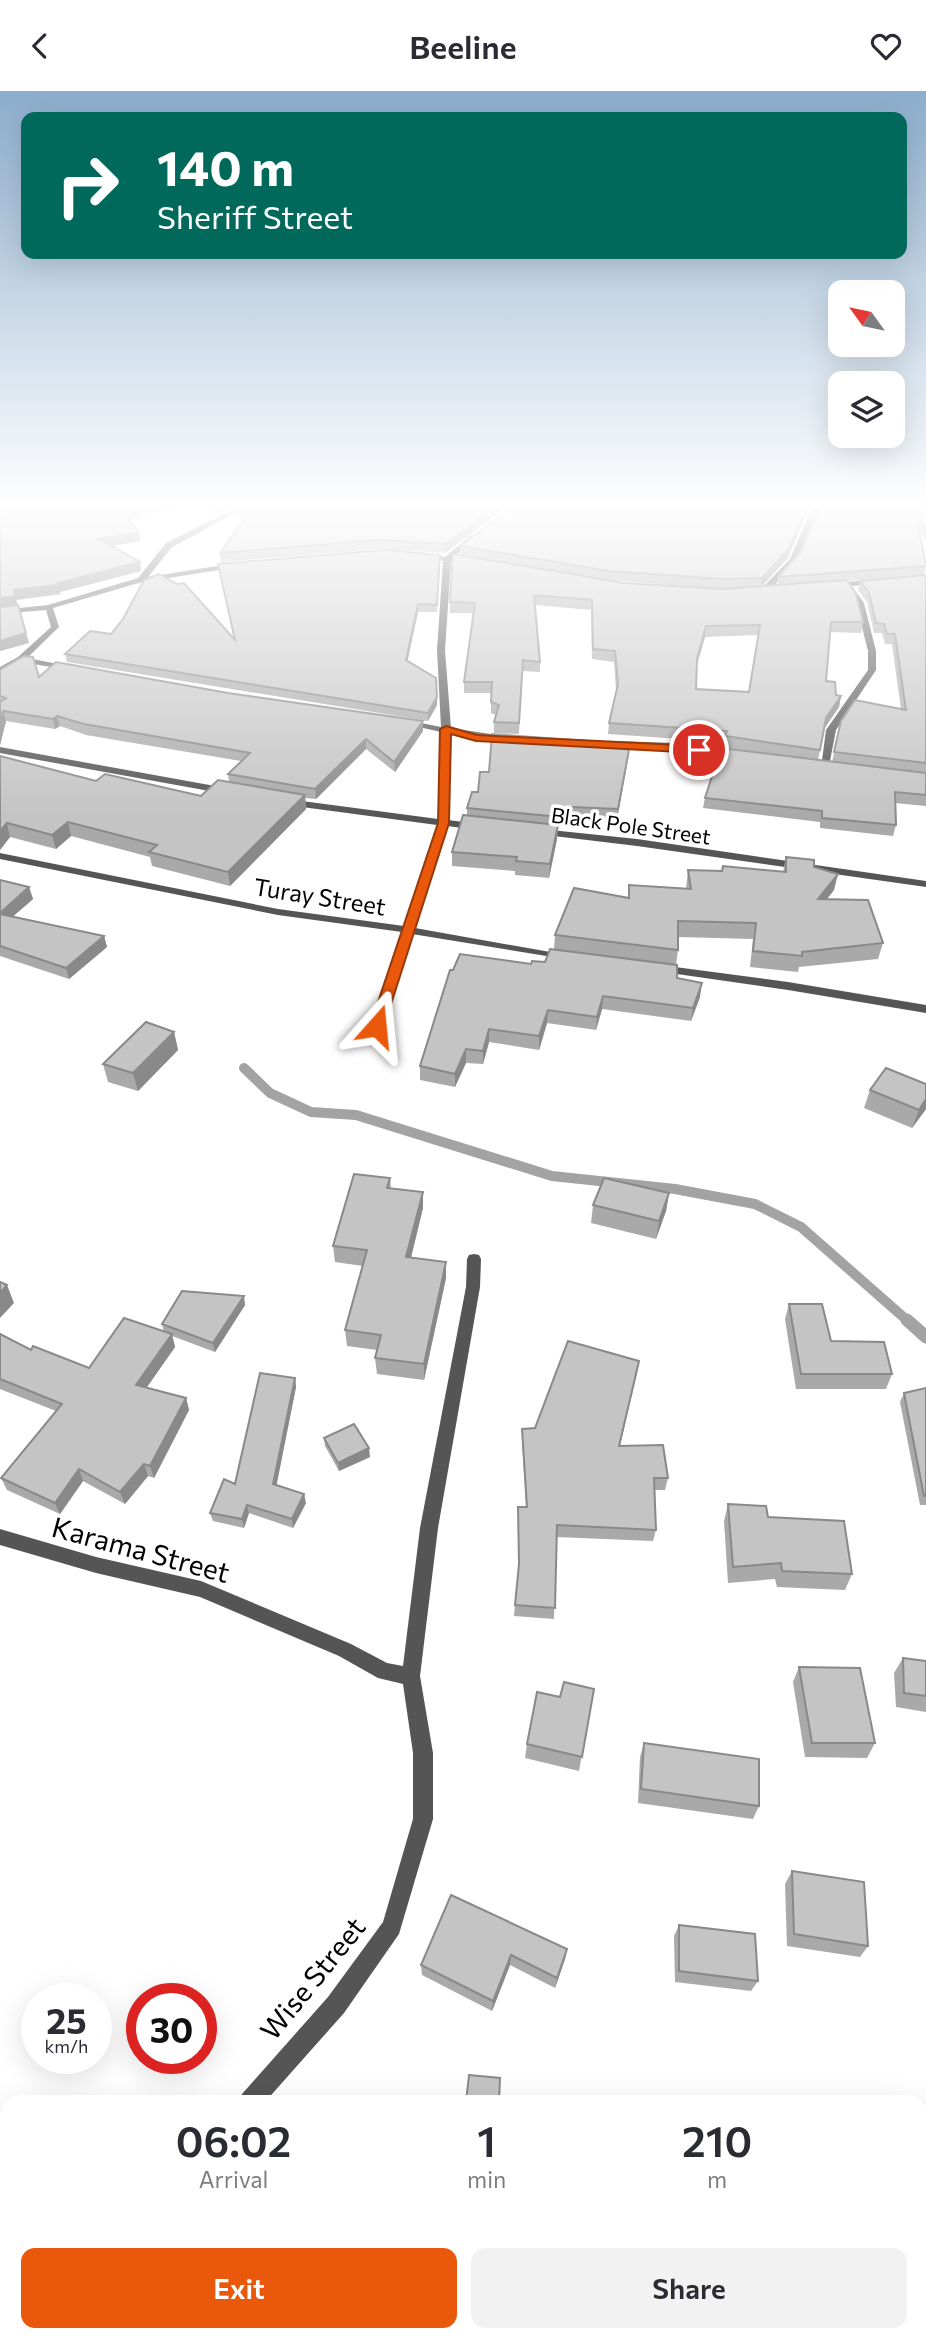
<!DOCTYPE html>
<style>
:root{--surface:#fff;--page:#f2f2f3;--text:#2b2b33;--muted:#7c7c81;--accent:#ea580c}
body{margin:0;font-family:Commissioner,sans-serif;background:var(--page);color:var(--text);height:100vh;display:flex;flex-direction:column;font-size:26px;white-space:nowrap}
*{box-sizing:border-box;margin:0}
p{font-size:23px;color:var(--muted)}
.icon{flex:none;width:38px;height:38px;fill:none;stroke:currentColor;stroke-width:2;stroke-linecap:round;stroke-linejoin:round}
.map{position:relative;flex:1;overflow:hidden}
.panel{position:absolute;left:0px;top:2004px;width:928px;height:247px;display:flex;flex-direction:column;background:var(--surface);border-radius:21px 21px 0 0;box-shadow:0 7px 28px #0002}
.panel>*{flex:none}
.banner{position:absolute;left:21px;top:21px;width:886px;height:147px;border-radius:14px;box-shadow:0 7px 28px #0002;background:#00695c;color:#fff;overflow:hidden}
.needle{width:46px;rotate:303deg}
.fabs{position:absolute;left:828px;top:189px;display:grid;gap:14px}
.fabs a{display:grid;place-items:center;width:77px;height:77px;border-radius:14px;background:var(--surface);box-shadow:0 7px 28px #0002;font-size:35px}
.speed{position:absolute;left:21px;top:1892px;display:flex;gap:14px;font-size:35px;font-weight:700;text-align:center}
.speed>*{display:grid;place-content:center;width:91px;height:91px;border-radius:50%;background:var(--surface);box-shadow:0 7px 28px #0002;line-height:1}
.speed small{font-size:18px;font-weight:400}
.speed .limit{border:10px solid #d22;background:#fff;color:#111}
.pin{position:absolute;display:grid;place-items:center;width:60px;height:60px;color:#fff;margin:-30px;border:4px solid #fff;border-radius:50%;box-shadow:0 2px 7px #0007}
.me{position:absolute;width:77px;margin:-38px;rotate:18deg;stroke-linejoin:round;filter:drop-shadow(0 0 5px #0008)}
.turn{display:flex;align-items:center;gap:24px;height:147px;padding:0 21px;font-size:32px}
.turn .icon{width:91px;height:91px;stroke-width:2.5}
.turn b{display:block;font-size:49px;line-height:60px}
.eta{display:flex;justify-content:space-evenly;align-items:center;height:119px;text-align:center}
.eta b{font-size:42px;font-weight:600;line-height:49px}
.cta{display:flex;gap:14px;margin-top:auto;padding:14px 21px}
.cta a{flex:1;height:80px;border-radius:14px;background:var(--accent);color:#fff;font-size:28px;font-weight:600;line-height:80px;text-align:center}
.cta a+a{background:var(--page);color:var(--text)}
header{display:flex;justify-content:space-between;align-items:center;height:91px;padding:0 21px;background:var(--surface);font-size:32px;font-weight:600}
.map>svg:first-child{display:block}
.lines{fill:none;stroke-linecap:round;stroke-linejoin:round}
.stream-far1{stroke:#a3a3a3;stroke-width:10}
.stream{stroke:#a3a3a3;stroke-width:13}
.street{fill:#555;fill-rule:evenodd}
.wall{fill:#a9a9a9;fill-rule:evenodd}
.shaded-wall{fill:#898989}
.building{fill:#c4c4c4;stroke:#898989;stroke-width:2;fill-rule:evenodd}
.route{fill:#ea580c;stroke:#983908;stroke-width:2}
.labels{text-anchor:middle;dominant-baseline:central;stroke-width:7;stroke-linejoin:round;paint-order:stroke}
.far-street-label{font-size:21px;fill:#000;stroke:#fff}
.street-label{font-size:24px;fill:#000;stroke:#fff}
.near-street-label{font-size:28px;fill:#000;stroke:#fff}
</style>
<header><svg class="icon" aria-label="back" viewBox="0 0 24 24"><path d="M15 5l-7 7 7 7"/></svg>Beeline<svg class="icon" aria-label="heart" viewBox="0 0 24 24"><path d="M12 20l-8-8c-3-5 5-10 8-4 3-6 11-1 8 4z"/></svg></header>
<div class="map">
<svg width="926" height="2249" viewBox="0 0 926 2249">
<rect width="100%" height="100%" fill="#fff"/>
<g class="lines">
<polyline class="stream-far1" points="244,977 270,1002 311,1021 356,1024 552,1085 675,1098 755,1113 801,1136 909,1231"/>
<polyline class="stream" points="907,1229 926,1246"/>
<g class="street">
<polygon points="245,412 254,412 172,456 148,486 236,472 240,474 239,476 142,491 53,517 59,536 27,567 74,576 74,580 22,571 0,583 0,576 18,566 51,536 46,519 0,523 0,519 48,514 138,487 166,452"/>
<polygon points="814,412 822,412 797,469 769,500 763,500 763,496 790,468"/>
<path d="M471 444 478 446 453 467 472 470V474L451 471 445 559 451 637 510 646 515 649C502 656 466 646 450 643L448 729 479 733 484 736 479 739 447 735 415 837 567 864 571 865V869L412 843 383 935 377 939 371 935 402 841 278 824 0 768V762L278 818 404 835 437 734 287 714 282 711 287 708 438 728 441 641 401 632 406 629 441 636 437 559 443 470 420 464 424 462 445 466Z"/>
<polygon points="876,489 880,491 879,493 852,495 864,512 876,560 876,579 836,639 829,675 821,677 826,639 868,579 868,560 856,512 845,495 830,496 826,494 830,492"/>
<polygon points="614,650 676,652 736,661 741,664 736,667 676,658 611,655 611,651"/>
<polygon points="0,656 226,697 231,700 226,703 0,662"/>
<polygon points="541,738 637,748 926,790 926,796 637,755 537,743 537,739"/>
<polygon points="660,874 788,891 926,914 926,922 788,899 656,880 654,878"/>
<polygon points="474,1163 479,1164 481,1168 480,1196 438,1437 420,1585 433,1662 433,1728 399,1843 344,1922 265,2011 239,2011 242,2003 328,1906 383,1831 413,1728 413,1662 403,1593 378,1587 339,1565 200,1506 96,1482 0,1454 0,1438 96,1466 201,1490 351,1553 387,1572 403,1575 420,1437 466,1196 467,1168 469,1164"/>
<polygon points="27,2244 54,2244 52,2249 24,2249"/>
</g>
</g>
<g class="wall">
<polygon points="0,412 240,412 221,421 194,414 145,422 142,424 142,427 128,429 139,441 140,450 112,455 141,480 60,501 61,503 16,509 29,552 0,560"/>
<polygon points="512,412 445,462 379,458 221,471 220,462 244,427 236,425 235,416"/>
<path d="M759 412H811L788 467 762 495 777 494 778 486 926 412V452L919 439 926 475 924 485 847 490 863 531 861 542 830 541 826 590 836 604 841 605 839 616 824 638 818 669 832 671 841 630 901 618 892 553H885L882 542H874L867 511 858 499 860 490 926 484V715L895 712 896 734 893 745 820 737V731L703 717 705 707 768 663 723 656 724 651 608 643 609 632 616 599 614 571 592 568 591 519 535 514 540 571V581L522 580 519 643 494 642V631L496 624 491 622V602H464V591L473 522H450V511L460 464V455L772 420ZM608 489 723 498 624 492ZM758 544 749 601 696 598 697 574 705 546Z"/>
<polygon points="440,464 437,521 418,521 407,570 437,614 428,630 67,571 65,563 111,543 177,493 234,547 218,473"/>
<polygon points="0,579 39,586 423,640 395,681 366,658 316,708 305,707 306,718 230,795 152,775 150,766 71,745 56,758 10,746 0,759 0,665 96,690 201,705 229,691 228,683 241,670 86,644 60,635 55,638 6,630 0,654"/>
<polygon points="629,663 617,728 570,727 561,728 559,737 558,736 557,748 549,787 515,784 515,780 452,775 452,761 467,725 467,717 489,681"/>
<polygon points="786,766 814,776 834,799 827,808 883,852 878,868 799,876 798,881 750,876 753,848 678,846 678,859 676,874 677,887 700,906 691,930 602,918 596,939 547,932 539,959 489,951 483,973 466,972 455,996 420,989 420,975 531,873 545,871 554,858 555,844 628,807 629,794 686,798 688,779 783,781"/>
<polygon points="0,789 29,796 33,808 12,826 104,845 107,856 69,888 0,865"/>
<polygon points="174,941 178,959 138,1000 108,991 103,973"/>
<polygon points="870,999 926,1018 912,1037 864,1017"/>
<polygon points="390,1087 391,1097 423,1117 411,1167 446,1171 446,1187 424,1289 377,1283 375,1267 377,1259 347,1255 345,1239 363,1175 335,1171 333,1155"/>
<polygon points="669,1102 666,1120 656,1148 591,1132 593,1114"/>
<polygon points="789,1213 831,1250 892,1283 886,1298 796,1298 785,1228"/>
<polygon points="245,1214 215,1261 172,1245 175,1256 147,1296 186,1307 189,1319 154,1387 148,1385 125,1413 83,1390 60,1423 7,1399 1,1387 56,1320 0,1298 0,1243 31,1259 89,1277 164,1241 162,1233"/>
<polygon points="639,1270 620,1355 668,1387 665,1399 655,1399 656,1439 653,1450 556,1446 554,1528 514,1525 518,1481 518,1416 526,1416 522,1349 522,1338 535,1337"/>
<polygon points="295,1287 296,1296 276,1394 306,1412 293,1437 249,1422 244,1437 213,1430 210,1422 235,1393"/>
<polygon points="926,1297 926,1414 920,1414 900,1311 904,1302"/>
<polygon points="324,1347 370,1366 339,1380 325,1355"/>
<polygon points="728,1413 768,1426 852,1483 845,1499 777,1496 775,1488 728,1492 724,1430"/>
<polygon points="903,1567 926,1570 926,1621 896,1616 894,1582"/>
<polygon points="799,1576 875,1652 867,1667 805,1666 793,1591"/>
<polygon points="594,1598 579,1680 525,1667 527,1653 560,1606"/>
<polygon points="644,1652 759,1715 753,1728 638,1712 640,1666"/>
<polygon points="792,1780 868,1855 860,1866 787,1855 785,1793"/>
<polygon points="679,1834 758,1890 751,1900 675,1891 674,1845"/>
<polygon points="567,1858 565,1868 555,1897 510,1874 492,1920 422,1884 421,1874"/>
<polygon points="599,2244 678,2244 679,2249 600,2249"/>
</g>
<g class="shaded-wall">
<polygon points="153,412 194,412 194,414 145,422 142,424 142,427 122,430 121,421 139,416 143,413"/>
<polygon points="220,412 240,412 221,421"/>
<polygon points="501,412 512,412 445,462 445,453"/>
<polygon points="809,412 811,412 788,467 761,496 762,487"/>
<polygon points="139,441 140,450 101,457 99,448"/>
<polygon points="140,471 141,480 60,501 61,503 16,509 18,515 0,517 0,507 14,499 58,492"/>
<polygon points="418,513 418,521 406,577 406,569"/>
<polygon points="706,535 705,546 695,579 697,568"/>
<polygon points="26,542 29,552 0,560 0,550"/>
<polygon points="841,605 839,616 823,639 826,627"/>
<polygon points="437,606 437,614 428,630 428,622"/>
<polygon points="3,620 6,630 0,654 0,635"/>
<polygon points="57,625 60,635 55,638 53,628"/>
<polygon points="423,630 423,640 395,681 394,671"/>
<polygon points="366,648 366,658 316,708 315,698"/>
<polygon points="630,653 629,663 617,728 618,718"/>
<polygon points="305,704 306,718 230,795 228,781"/>
<polygon points="571,716 570,727 561,728 559,737 562,718"/>
<polygon points="68,731 71,745 56,758 52,744"/>
<polygon points="7,732 10,746 0,759 0,740"/>
<polygon points="558,734 557,748 549,787 550,773"/>
<polygon points="838,783 834,799 814,824 818,808"/>
<polygon points="29,796 33,808 2,835 0,828 0,822"/>
<polygon points="104,845 107,856 69,888 66,877"/>
<polygon points="702,892 700,906 691,930 693,917"/>
<polygon points="603,905 602,918 596,939 597,926"/>
<polygon points="548,919 547,932 539,959 539,945"/>
<polygon points="489,938 489,951 483,973 483,960"/>
<polygon points="174,941 178,959 138,1000 133,982"/>
<polygon points="466,958 466,972 455,996 455,983"/>
<polygon points="926,1008 926,1018 912,1037 919,1019"/>
<polygon points="423,1101 423,1117 407,1182 406,1166"/>
<polygon points="669,1102 666,1120 656,1148 659,1130"/>
<polygon points="446,1171 446,1187 424,1289 424,1273"/>
<polygon points="7,1194 14,1212 0,1227 0,1202"/>
<polygon points="244,1205 245,1214 215,1261 213,1252"/>
<polygon points="172,1243 175,1256 140,1306 136,1294"/>
<polygon points="639,1270 637,1282 617,1366 619,1355"/>
<polygon points="295,1287 296,1296 275,1402 273,1393"/>
<polygon points="186,1307 189,1319 154,1387 150,1375"/>
<polygon points="369,1357 370,1366 339,1380 338,1372"/>
<polygon points="144,1373 148,1385 125,1413 120,1401"/>
<polygon points="79,1378 83,1390 60,1423 55,1412"/>
<polygon points="304,1403 306,1412 293,1437 292,1428"/>
<polygon points="247,1414 249,1422 244,1437 242,1428"/>
<polygon points="567,1858 565,1868 555,1897 557,1887"/>
<polygon points="511,1864 510,1874 492,1920 493,1910"/>
</g>
<g class="building">
<polygon points="0,412 153,412 143,413 139,416 141,418 121,421 139,441 99,448 140,471 58,492 59,494 14,499 15,505 0,507"/>
<polygon points="243,412 501,412 445,453 379,449 220,462 250,420 235,416"/>
<polygon points="518,412 756,412 769,421 780,418 779,415 774,412 809,412 789,457 762,487 724,488 608,480 460,455"/>
<polygon points="822,412 926,412 926,439 915,419 926,475 778,486 801,461"/>
<polygon points="384,459 440,464 437,514 418,513 406,569 436,587 437,606 428,622 65,563 90,540 111,543 123,528 144,489 159,483 177,493 184,492 235,549 218,473"/>
<path d="M453 463 624 492 722 498 847 489 856 503 863 531H831L826 590 835 591 836 604 841 605 826 627 820 659 725 645 727 640 609 632 618 593 615 560 593 558 592 509 534 504 540 571 523 569 519 632 494 631 499 614 491 611 492 591H464L475 512 450 511ZM760 534 749 601 696 598 697 568 706 535Z"/>
<polygon points="926,484 926,672 834,661 841,630 855,609 906,619 895,543 887,543 884,533 876,532 869,502 860,490"/>
<polygon points="18,514 26,542 0,550 0,516"/>
<polygon points="24,565 33,566 39,586 56,571 228,602 423,630 394,671 366,648 315,698 228,683 250,662 84,633 57,625 53,628 3,620 0,635 0,611 6,607 0,605 0,579"/>
<polygon points="492,643 630,653 618,718 571,716 562,718 560,726 467,717 472,701 478,701 480,681 489,681"/>
<polygon points="721,657 926,682 926,704 895,701 896,734 822,727 822,720 705,707"/>
<polygon points="0,665 96,690 105,683 201,705 218,689 305,704 228,781 149,761 157,754 68,731 52,744 7,732 0,740"/>
<polygon points="463,724 558,734 550,773 516,770 517,766 452,761"/>
<polygon points="786,766 814,769 814,776 838,783 818,808 868,809 883,852 802,861 802,865 753,860 756,832 678,830 678,859 555,844 574,797 629,807 629,794 691,798 688,779 722,780 723,775 786,781"/>
<polygon points="0,789 29,796 0,822"/>
<polygon points="0,823 104,845 66,877 0,855"/>
<polygon points="550,858 677,874 677,887 702,892 693,917 603,905 597,926 548,919 539,945 489,938 483,960 466,958 455,983 420,975 450,879 453,879 460,863 531,873 532,870 545,871"/>
<polygon points="146,931 174,941 133,982 103,973"/>
<polygon points="886,977 926,993 926,1008 919,1019 870,999"/>
<polygon points="354,1083 390,1087 387,1097 423,1101 406,1166 446,1171 424,1273 375,1267 381,1244 345,1239 367,1159 333,1155"/>
<polygon points="604,1087 669,1102 659,1130 593,1114"/>
<polygon points="0,1191 7,1194 0,1202"/>
<polygon points="182,1200 244,1205 213,1252 162,1233"/>
<polygon points="789,1213 822,1213 831,1250 884,1251 892,1283 801,1283"/>
<polygon points="124,1227 172,1243 136,1294 186,1307 150,1375 144,1373 120,1401 79,1378 55,1412 1,1387 62,1313 0,1288 0,1243 31,1259 33,1255 89,1277"/>
<polygon points="568,1250 639,1270 619,1355 663,1354 668,1387 654,1387 656,1439 557,1434 555,1517 515,1514 519,1473 518,1416 527,1416 522,1338 535,1337"/>
<polygon points="260,1282 295,1287 273,1393 304,1403 292,1428 247,1414 242,1428 210,1422 224,1388 235,1393"/>
<polygon points="926,1297 926,1405 924,1405 904,1302"/>
<polygon points="354,1333 369,1357 338,1372 324,1347"/>
<polygon points="728,1413 766,1415 768,1426 844,1430 852,1483 782,1480 781,1472 733,1476"/>
<polygon points="903,1567 926,1570 926,1605 904,1602"/>
<polygon points="799,1576 860,1577 875,1652 812,1652"/>
<polygon points="564,1591 594,1598 582,1666 527,1653 537,1601 560,1606"/>
<polygon points="644,1652 759,1668 759,1715 641,1698"/>
<polygon points="792,1780 864,1791 868,1855 794,1843"/>
<polygon points="451,1804 567,1858 557,1887 511,1864 493,1910 421,1874"/>
<polygon points="679,1834 755,1843 758,1890 679,1880"/>
<polygon points="469,1984 500,1987 499,2011 466,2011"/>
<rect x="472" y="2244" width="59" height="5"/>
<polygon points="603,2244 678,2244 679,2249 603,2249"/>
</g>
<linearGradient id="sky" x2="0" y2="1"><stop stop-color="#8cadcc"/><stop offset="0.57" stop-color="#fff"/><stop offset="1" stop-color="#fff" stop-opacity="0"/></linearGradient>
<rect width="926" height="726" fill="url(#sky)"/>
<polygon class="route" points="446,635 477,644 699,655 704,659 699,662 476,650 451,643 449,732 384,935 377,939 370,935 438,732 440,638"/>
<g class="labels">
<g class="far-street-label">
<text transform="translate(631 734) rotate(8)">Black Pole Street</text>
</g>
<g class="street-label">
<text transform="translate(320 805) rotate(9)">Turay Street</text>
</g>
<g class="near-street-label">
<text transform="translate(141 1458) rotate(15)">Karama Street</text>
<text transform="translate(312 1887) rotate(-51)">Wise Street</text>
</g>
</g>
</svg>
<div class="fabs">
<a><svg class="needle" viewBox="-14 -14 28 28"><path d="M0-13l5 13h-10z" fill="#e53935"/><path d="M0 13l5-13h-10z" fill="#7c7c81"/></svg></a>
<a><svg class="icon" aria-label="layers" viewBox="0 0 24 24"><path d="M12 4l9 5-9 5-9-5zM3 14l9 5 9-5"/></svg></a>
</div>
<div class="speed"><div>25<small>km/h</small></div><div class="limit">30</div></div>
<div class="pin" style="left:699px;top:659px;background:#d93025"><svg class="icon" aria-label="arrive" viewBox="0 0 24 24"><path d="M6 21V4h12l-3 4 3 4H6"/></svg></div>
<svg class="me" style="left:377px;top:935px" viewBox="-20 -20 40 40"><path d="M0-17L14 15 0 8-14 15z" fill="#ea580c" stroke="#fff" stroke-width="4"/></svg>
<div class="banner">
<div class="turn"><svg class="icon" aria-label="right" viewBox="0 0 24 24"><path d="M7 20v-9h11M14 6l5 5-5 5"/></svg><div><b>140 m</b>Sheriff Street</div></div>
</div>
<section class="panel">
<div class="eta">
<div><b>06:02</b><p>Arrival</p></div>
<div><b>1</b><p>min</p></div>
<div><b>210</b><p>m</p></div>
</div>
<div class="cta"><a>Exit</a><a>Share</a></div>
</section>
</div>
